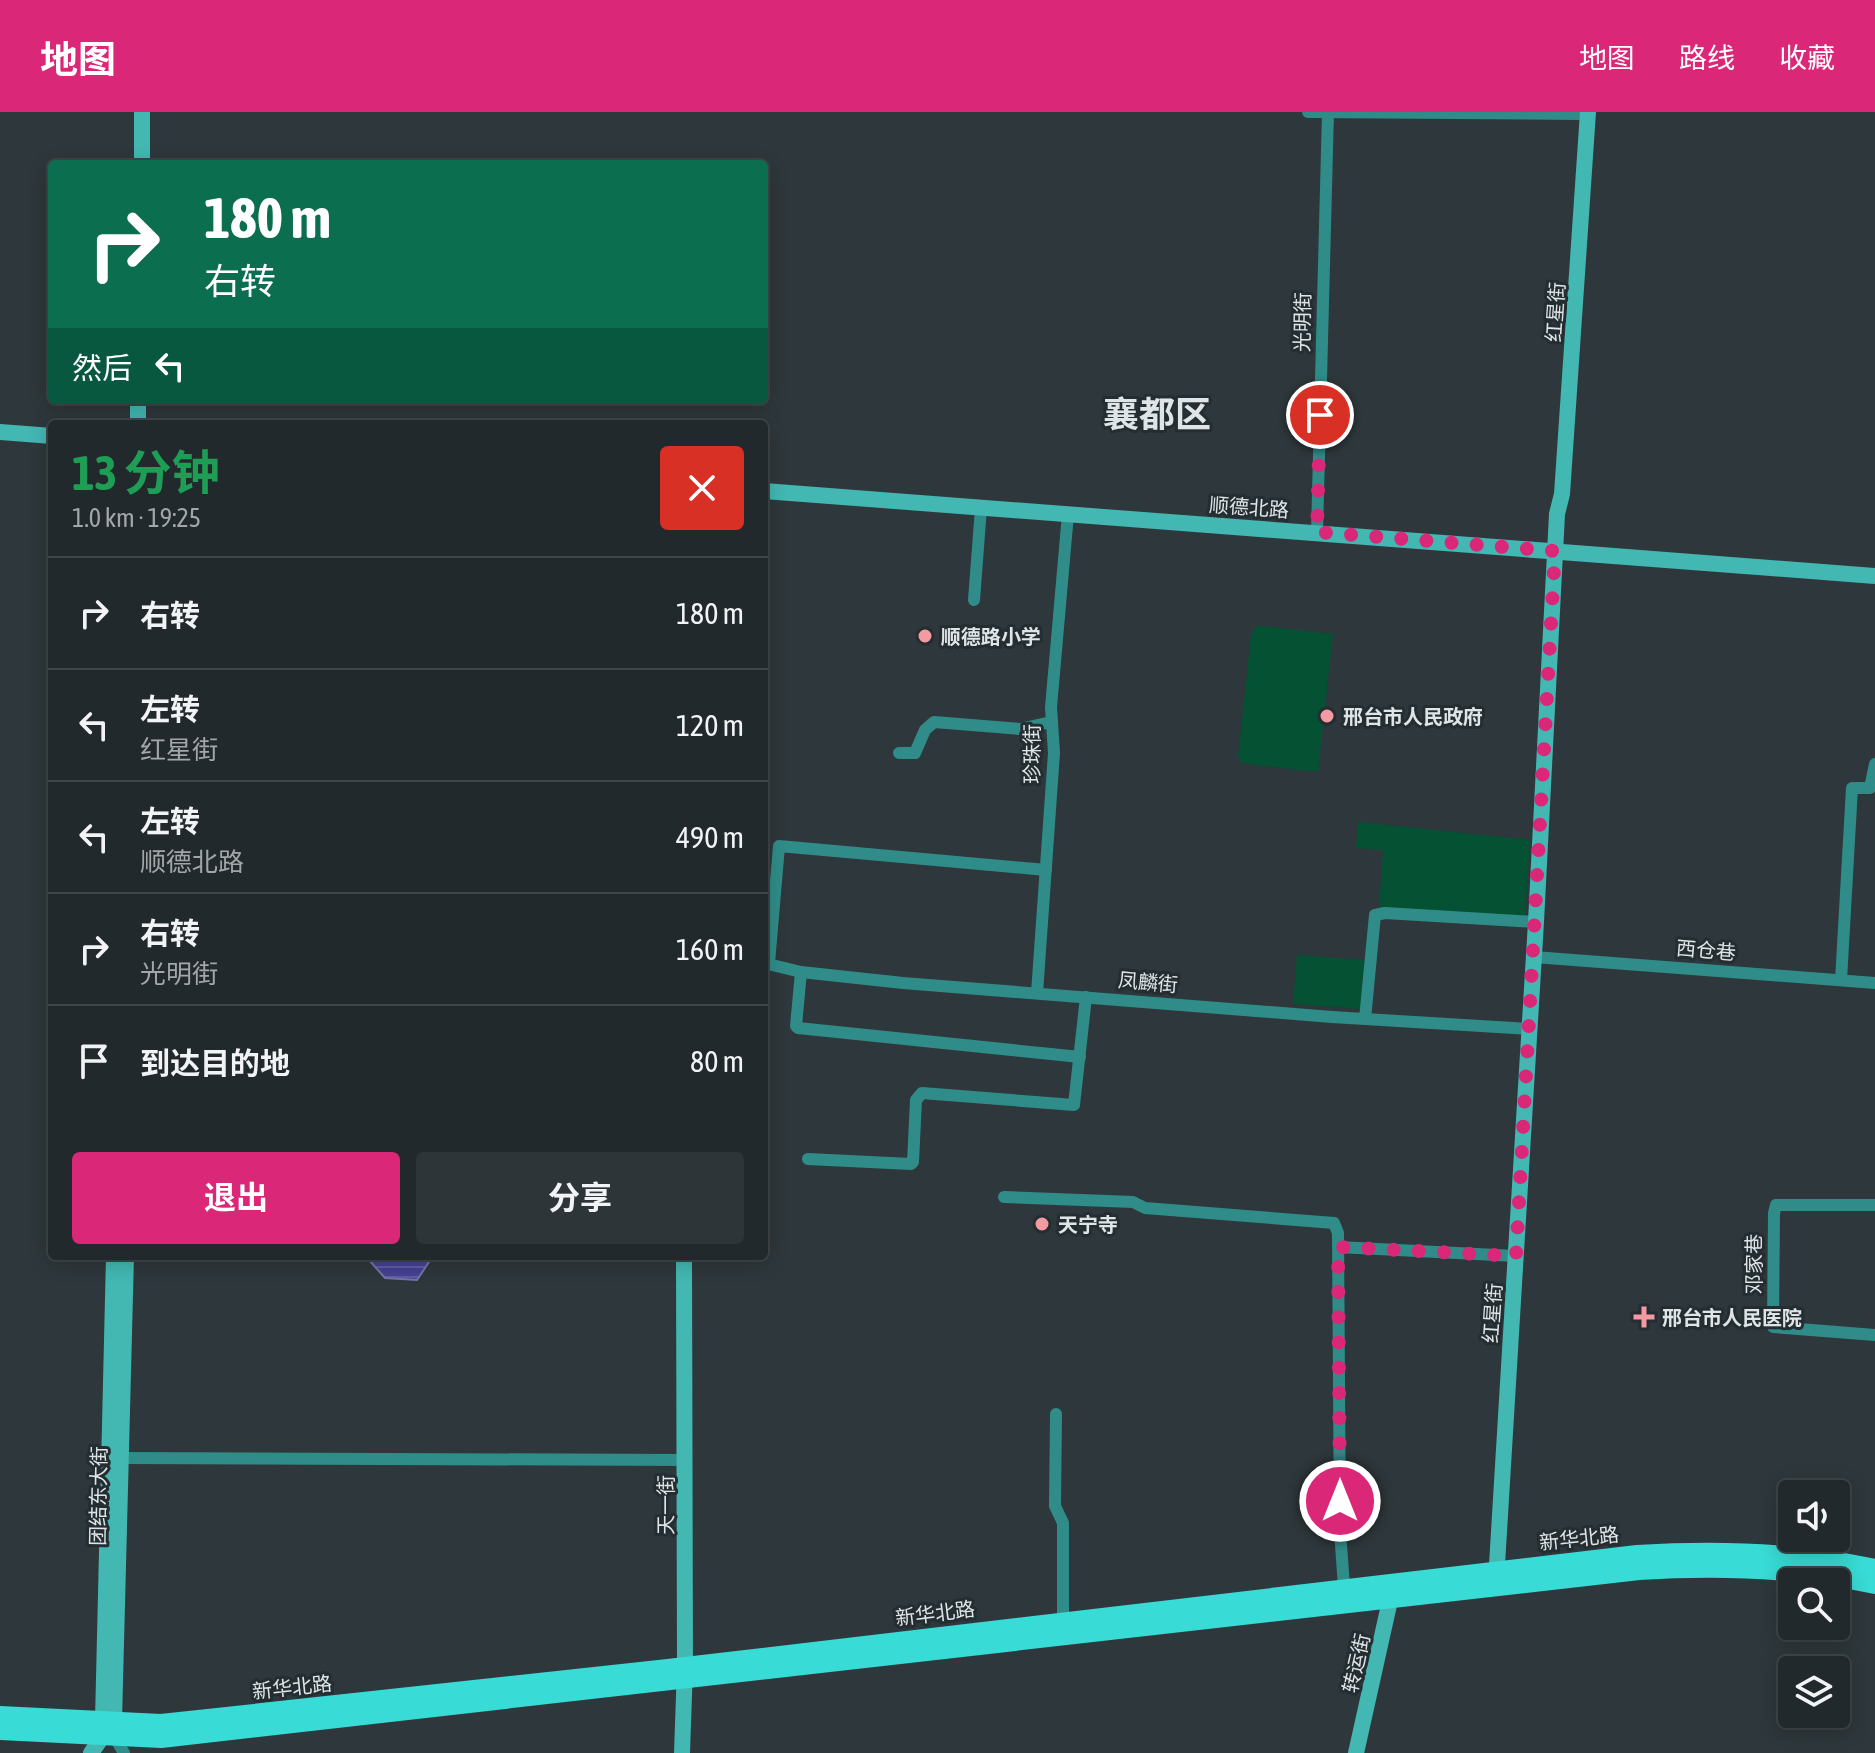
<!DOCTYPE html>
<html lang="zh">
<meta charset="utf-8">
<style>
:root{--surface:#22292c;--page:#2e3538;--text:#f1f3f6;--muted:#a2a6a9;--line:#3f4548;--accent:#db2777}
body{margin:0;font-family:"Asap Condensed","Noto Sans SC",sans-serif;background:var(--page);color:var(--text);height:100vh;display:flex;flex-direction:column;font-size:30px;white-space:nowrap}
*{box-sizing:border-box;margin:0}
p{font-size:26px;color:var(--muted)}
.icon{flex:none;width:44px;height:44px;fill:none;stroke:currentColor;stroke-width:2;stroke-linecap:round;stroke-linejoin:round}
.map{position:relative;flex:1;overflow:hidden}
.drawer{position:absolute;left:48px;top:308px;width:720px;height:840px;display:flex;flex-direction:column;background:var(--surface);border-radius:8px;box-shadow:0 4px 20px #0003,0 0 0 2px var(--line)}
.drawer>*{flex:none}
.banner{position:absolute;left:48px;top:48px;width:720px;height:244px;border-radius:8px;box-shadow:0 4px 20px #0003,0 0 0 2px var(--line);background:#0b6e4f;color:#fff;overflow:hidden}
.buttons{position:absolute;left:1778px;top:1368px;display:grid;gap:16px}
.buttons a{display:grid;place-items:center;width:72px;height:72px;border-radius:8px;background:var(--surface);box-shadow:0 4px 20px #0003,0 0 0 2px var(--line);font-size:40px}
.pin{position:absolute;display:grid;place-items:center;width:68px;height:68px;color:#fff;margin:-34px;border:4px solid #fff;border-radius:50%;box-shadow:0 2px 8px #0007}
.me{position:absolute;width:88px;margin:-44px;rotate:0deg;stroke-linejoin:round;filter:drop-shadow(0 0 6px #0008)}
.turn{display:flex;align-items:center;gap:28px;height:168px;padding:0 24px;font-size:36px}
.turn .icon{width:104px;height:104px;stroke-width:2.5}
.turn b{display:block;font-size:56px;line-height:68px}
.then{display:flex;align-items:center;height:76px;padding:0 24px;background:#0003;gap:16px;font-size:30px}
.round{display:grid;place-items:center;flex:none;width:84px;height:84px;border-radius:8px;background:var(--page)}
.overview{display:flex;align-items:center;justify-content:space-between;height:136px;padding:0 24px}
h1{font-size:48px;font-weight:700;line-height:60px;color:#1e9e55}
.button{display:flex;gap:16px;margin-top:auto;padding:16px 24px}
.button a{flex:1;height:92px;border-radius:8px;background:var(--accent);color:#fff;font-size:32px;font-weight:700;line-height:92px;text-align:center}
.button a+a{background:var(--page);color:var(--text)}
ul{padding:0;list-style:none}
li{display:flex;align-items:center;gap:24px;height:112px;padding:0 24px;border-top:2px solid var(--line)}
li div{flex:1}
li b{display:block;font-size:30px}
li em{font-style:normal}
header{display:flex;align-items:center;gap:48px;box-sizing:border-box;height:112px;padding:0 40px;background:var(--accent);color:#fff}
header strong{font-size:38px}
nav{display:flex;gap:44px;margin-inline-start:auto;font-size:28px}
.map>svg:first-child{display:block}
.green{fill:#045134}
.water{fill:url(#water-rules);stroke:#7472ac;stroke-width:2}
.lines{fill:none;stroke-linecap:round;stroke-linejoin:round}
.street{stroke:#308c88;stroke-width:12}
.secondary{stroke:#43b7b2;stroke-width:16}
.primary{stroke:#38dbd5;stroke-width:18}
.route{stroke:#db2777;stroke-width:14;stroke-dasharray:0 25.2}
.poi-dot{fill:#f49aa2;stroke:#242d31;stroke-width:3}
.labels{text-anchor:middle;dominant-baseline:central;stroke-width:6;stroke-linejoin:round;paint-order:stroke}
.street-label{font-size:20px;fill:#dfe5e7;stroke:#242d31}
.poi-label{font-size:20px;font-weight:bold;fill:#dfe5e7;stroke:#242d31;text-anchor:start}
.town-label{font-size:36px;font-weight:bold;fill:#dfe5e7;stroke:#242d31}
</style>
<header>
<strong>地图</strong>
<nav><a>地图</a><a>路线</a><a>收藏</a></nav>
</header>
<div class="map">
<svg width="1875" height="1641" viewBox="0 0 1875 1641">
<defs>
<pattern id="water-rules" width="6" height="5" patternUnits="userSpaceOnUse" patternTransform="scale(2)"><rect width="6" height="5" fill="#464192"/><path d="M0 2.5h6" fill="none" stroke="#605ca1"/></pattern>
</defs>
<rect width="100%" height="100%" fill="#2e373b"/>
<g class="green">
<polygon points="1260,514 1333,522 1318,660 1246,652 1241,650 1238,645 1251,523 1255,515"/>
<polygon points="1358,710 1530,728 1525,806 1379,797 1383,738 1356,736"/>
<polygon points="1297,843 1364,848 1361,897 1293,892"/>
</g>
<polygon class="water" points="358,1144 433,1144 417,1168 385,1166 369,1148"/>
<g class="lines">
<g class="street">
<polyline points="1308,0 1578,2"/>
<polyline points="1317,420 1328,0"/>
<polyline points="974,488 981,396"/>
<polyline points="899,641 915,641 925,618 934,610 1020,617 1051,610"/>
<polyline points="1534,845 1875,871"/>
<polyline points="764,851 801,860 903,871 1332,905 1530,917"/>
<polyline points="769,851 779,734 1046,758"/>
<polyline points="801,860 796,914 798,916 1080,945"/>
<polyline points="1841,868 1852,676 1870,676 1875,652"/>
<polyline points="1037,881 1054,641 1051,595 1068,402"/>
<polyline points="1365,907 1375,803 1385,801 1536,810"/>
<polyline points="808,1047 911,1052 913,1050 916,988 922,981 1074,993 1086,885"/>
<polyline points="1004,1085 1133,1090 1145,1096 1334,1111 1338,1121 1340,1419 1344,1475"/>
<polyline points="1875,1093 1776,1093 1774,1101 1773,1215 1875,1223"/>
<polyline points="1338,1135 1516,1144"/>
<polyline points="1056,1302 1055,1394 1063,1411 1063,1508"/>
<polyline points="121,1346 685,1348"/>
<polyline points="114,1624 124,1641"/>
</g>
<g class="secondary">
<polyline points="142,52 142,0"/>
<polyline points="138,312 138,288"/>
<polyline points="0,320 52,324"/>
<polyline points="764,379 1875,464"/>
<polyline points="1496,1469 1536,810 1557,402 1562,382 1588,0"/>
<polyline points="103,1608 114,1144"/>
<polyline points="114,1609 126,1144"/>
<polyline points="91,1641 103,1624"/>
<polyline points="682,1641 685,1554 684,1144"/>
<polyline points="1356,1641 1393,1475"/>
</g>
<g class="primary">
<path d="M0 1603 161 1611 668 1556 1637 1442C1717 1437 1796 1439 1875 1456"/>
<path d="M0 1619 161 1627 1639 1459C1718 1454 1796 1456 1875 1473"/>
</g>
</g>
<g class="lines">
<polyline class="route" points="1320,303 1317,420 1555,439 1516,1144 1338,1135 1340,1389"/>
</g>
<g class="poi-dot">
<circle cx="925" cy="524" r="8"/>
<circle cx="1327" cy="604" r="8"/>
<circle cx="1042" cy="1112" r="8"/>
<path d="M1640 1193h8v8h8v8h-8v8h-8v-8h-8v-8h8z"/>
</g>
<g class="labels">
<g class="street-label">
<text transform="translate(1555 200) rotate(-86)">红星街</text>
<text transform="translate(1302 210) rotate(-89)">光明街</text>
<text transform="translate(1249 395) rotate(4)">顺德北路</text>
<text transform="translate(1031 642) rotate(-90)">珍珠街</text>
<text transform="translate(1706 838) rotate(5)">西仓巷</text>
<text transform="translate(1148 870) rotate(5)">凤麟街</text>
<text transform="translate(1753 1152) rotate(-90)">邓家巷</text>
<text transform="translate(1492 1201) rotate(-86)">红星街</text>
<text transform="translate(98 1384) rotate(-89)">团结东大街</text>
<text transform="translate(665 1393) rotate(-90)">天一街</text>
<text transform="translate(1579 1426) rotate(-6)">新华北路</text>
<text transform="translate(935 1501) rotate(-7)">新华北路</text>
<text transform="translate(1356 1551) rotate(-77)">转运街</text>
<text transform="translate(292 1575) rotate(-6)">新华北路</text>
</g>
<g class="poi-label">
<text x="941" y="524">顺德路小学</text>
<text x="1343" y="604">邢台市人民政府</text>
<text x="1058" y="1112">天宁寺</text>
<text x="1662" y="1205">邢台市人民医院</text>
</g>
<g class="town-label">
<text x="1157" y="302">襄都区</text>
</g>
</g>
</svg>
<div class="buttons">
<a><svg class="icon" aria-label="sound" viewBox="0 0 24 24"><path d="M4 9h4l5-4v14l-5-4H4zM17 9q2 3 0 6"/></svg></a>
<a><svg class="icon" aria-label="search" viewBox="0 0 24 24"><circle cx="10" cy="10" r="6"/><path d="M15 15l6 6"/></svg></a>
<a><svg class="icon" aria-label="layers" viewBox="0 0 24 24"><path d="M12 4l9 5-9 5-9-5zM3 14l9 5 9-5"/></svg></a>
</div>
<div class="pin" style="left:1320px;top:303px;background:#d93025"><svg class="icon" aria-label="arrive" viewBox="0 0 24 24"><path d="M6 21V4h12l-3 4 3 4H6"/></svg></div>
<svg class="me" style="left:1340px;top:1389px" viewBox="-20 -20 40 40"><circle r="17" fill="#db2777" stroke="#fff" stroke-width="3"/><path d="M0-11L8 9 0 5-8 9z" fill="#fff"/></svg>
<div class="banner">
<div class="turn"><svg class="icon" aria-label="right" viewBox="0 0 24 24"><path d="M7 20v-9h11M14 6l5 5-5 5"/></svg><div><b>180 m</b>右转</div></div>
<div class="then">然后<svg class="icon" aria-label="left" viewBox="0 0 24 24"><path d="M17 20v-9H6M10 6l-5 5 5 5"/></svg></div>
</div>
<section class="drawer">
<div class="overview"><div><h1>13 分钟</h1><p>1.0 km · 19:25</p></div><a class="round" style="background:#d93025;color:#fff"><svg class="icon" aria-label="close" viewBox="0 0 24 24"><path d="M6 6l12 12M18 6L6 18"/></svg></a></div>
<ul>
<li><svg class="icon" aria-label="right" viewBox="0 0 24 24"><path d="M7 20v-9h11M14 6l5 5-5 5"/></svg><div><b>右转</b></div><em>180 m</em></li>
<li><svg class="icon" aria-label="left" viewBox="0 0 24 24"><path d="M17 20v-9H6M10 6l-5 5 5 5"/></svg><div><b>左转</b><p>红星街</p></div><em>120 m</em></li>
<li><svg class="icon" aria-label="left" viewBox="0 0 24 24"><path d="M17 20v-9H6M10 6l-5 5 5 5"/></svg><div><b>左转</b><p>顺德北路</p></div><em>490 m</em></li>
<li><svg class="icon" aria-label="right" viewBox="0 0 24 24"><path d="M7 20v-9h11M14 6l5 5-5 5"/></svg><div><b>右转</b><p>光明街</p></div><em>160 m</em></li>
<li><svg class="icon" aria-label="arrive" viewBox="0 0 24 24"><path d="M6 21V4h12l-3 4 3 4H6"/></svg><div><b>到达目的地</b></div><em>80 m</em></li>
</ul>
<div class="button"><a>退出</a><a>分享</a></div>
</section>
</div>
